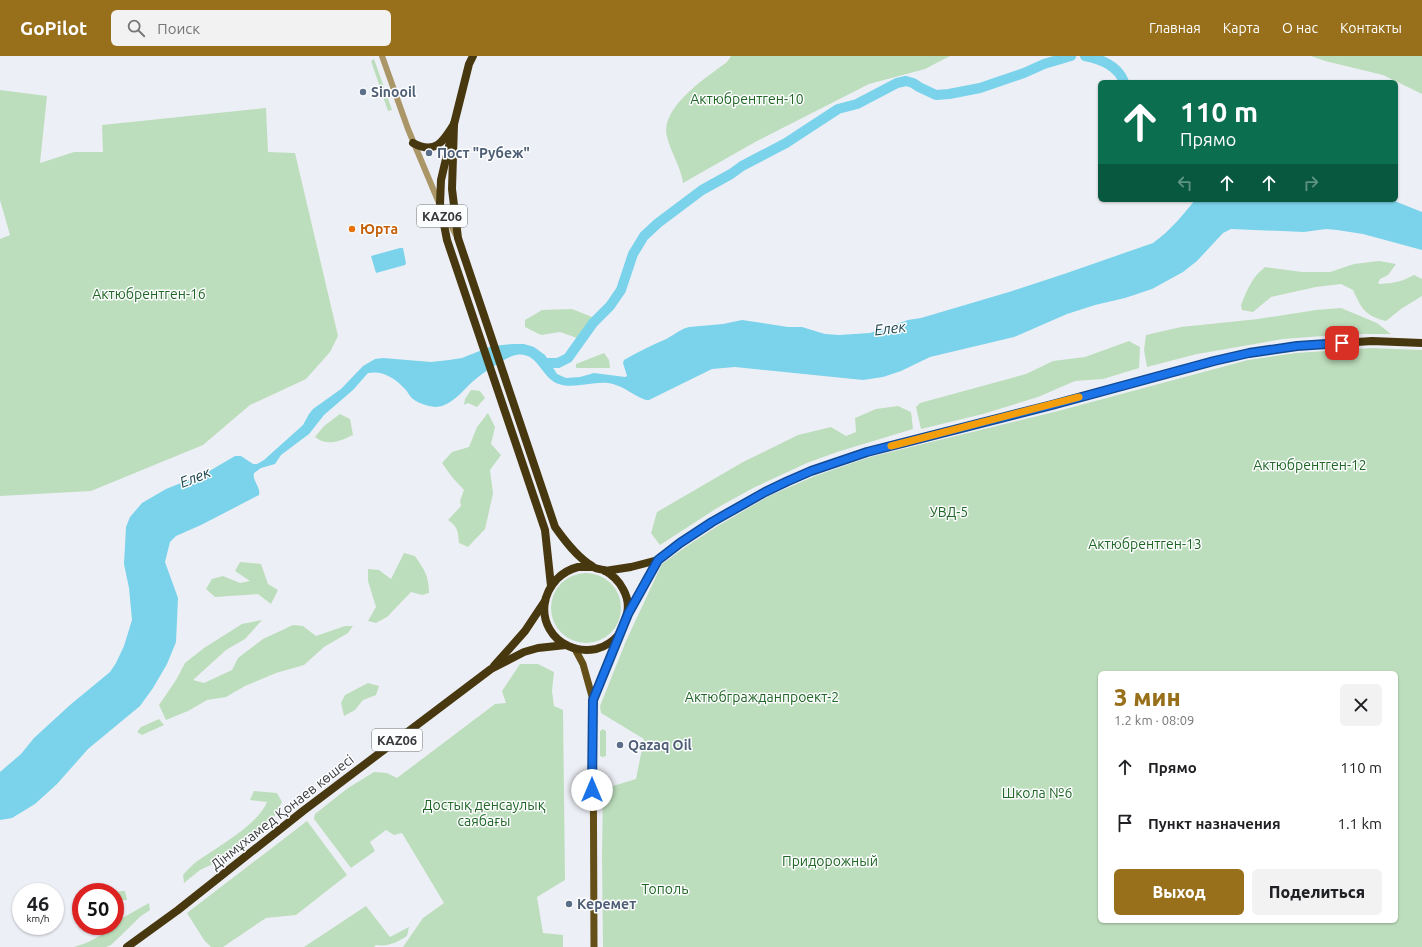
<!DOCTYPE html>
<html lang="ru">
<meta charset="utf-8">
<style>
:root{--surface:#fff;--page:#f2f2f2;--text:#202124;--muted:#757577;--accent:#98701c}
body{margin:0;font-family:Ubuntu,sans-serif;background:var(--page);color:var(--text);height:100vh;display:flex;flex-direction:column;font-size:15px;white-space:nowrap}
*{box-sizing:border-box;margin:0}
p{font-size:13px;color:var(--muted)}
.icon{flex:none;width:22px;height:22px;fill:none;stroke:currentColor;stroke-width:2;stroke-linecap:round;stroke-linejoin:round}
.map{position:relative;flex:1;overflow:hidden}
.details{position:absolute;left:1098px;top:615px;width:300px;height:252px;display:flex;flex-direction:column;background:var(--surface);border-radius:6px;box-shadow:0 1px 3px #0004}
.details>*{flex:none}
.top-card{position:absolute;left:1098px;top:24px;width:300px;height:122px;border-radius:6px;box-shadow:0 1px 3px #0004;background:#0b6e4f;color:#fff;overflow:hidden}
.speed{position:absolute;left:12px;top:827px;display:flex;gap:8px;font-size:20px;font-weight:700;text-align:center}
.speed>*{display:grid;place-content:center;width:52px;height:52px;border-radius:50%;background:var(--surface);box-shadow:0 1px 3px #0004;line-height:1}
.speed small{font-size:10px;font-weight:400}
.speed .limit{border:6px solid #d22;background:#fff;color:#111}
.pin{position:absolute;display:grid;place-items:center;width:34px;height:34px;color:#fff;margin:-17px;border-radius:8px;box-shadow:0 2px 6px #0006}
.me{position:absolute;width:44px;margin:-22px;rotate:0deg;stroke-linejoin:round;filter:drop-shadow(0 0 3px #0008)}
.turn{display:flex;align-items:center;gap:14px;height:84px;padding:0 16px;font-size:18px}
.turn .icon{width:52px;height:52px;stroke-width:2.5}
.turn b{display:block;font-size:28px;line-height:34px}
.lanes{display:flex;align-items:center;height:38px;padding:0 16px;background:#0003;justify-content:center;gap:20px;direction:ltr}
.lanes .off{opacity:.35}
.round{display:grid;place-items:center;flex:none;width:42px;height:42px;border-radius:6px;background:var(--page)}
.summary{display:flex;align-items:center;justify-content:space-between;height:68px;padding:0 16px}
h1{font-size:24px;font-weight:800;line-height:30px;color:var(--accent)}
.action{display:flex;gap:8px;margin-top:auto;padding:8px 16px}
.action a{flex:1;height:46px;border-radius:6px;background:var(--accent);color:#fff;font-size:16px;font-weight:800;line-height:46px;text-align:center}
.action a+a{background:var(--page);color:var(--text)}
ul{padding:0;list-style:none}
li{display:flex;align-items:center;gap:12px;height:56px;padding:0 16px}
li div{flex:1}
li b{display:block;font-size:15px}
li em{font-style:normal}
header{display:flex;align-items:center;gap:24px;box-sizing:border-box;height:56px;padding:0 20px;background:var(--accent);color:#fff}
header strong{font-size:19px}
nav{display:flex;gap:22px;margin-inline-start:auto;font-size:14px}
.search{width:280px;height:36px;background:var(--page);display:flex;align-items:center;gap:10px;box-sizing:border-box;padding:0 14px;border-radius:6px;color:var(--muted);font-size:15px}
.map>svg:first-child{display:block}
.green{fill:#bddebc;fill-rule:evenodd}
.water{fill:#7ad3ea}
.lines{fill:none;stroke-linecap:round;stroke-linejoin:round}
.river{stroke:#7ad3ea;stroke-width:10}
.minor{stroke:#ab9668;stroke-width:6}
.major{stroke:#654f18;stroke-width:7}
.highway{stroke:#48380f;stroke-width:8}
.route-casing{stroke:#114b97;stroke-width:10}
.route{stroke:#1a73e8;stroke-width:7}
.slow{stroke:#f59e0b;stroke-width:7}
.service-dot{fill:#5c6f8a;stroke:#fcfdfe;stroke-width:1.5}
.food-dot{fill:#e8710a;stroke:#fcfdfe;stroke-width:1.5}
.labels{text-anchor:middle;dominant-baseline:central;stroke-width:3;stroke-linejoin:round;paint-order:stroke}
.shield{fill:#fcfdfe;stroke:#737476;stroke-width:1}
.shield-label{font-size:13px;font-weight:bold;fill:#38393c}
.service-label{font-size:14px;font-weight:bold;fill:#4e5e75;stroke:#fcfdfe;text-anchor:start}
.park-label{font-size:14px;fill:#206625;stroke:#fcfdfe}
.food-label{font-size:14px;font-weight:bold;fill:#c56008;stroke:#fcfdfe;text-anchor:start}
.street-label{font-size:14px;fill:#38393c;stroke:#fcfdfe}
.water-label{font-size:15px;font-style:italic;fill:#153f49;stroke:#fcfdfe}
</style>
<header>
<strong>GoPilot</strong>
<div class="search"><svg class="icon" aria-label="search" viewBox="0 0 24 24"><circle cx="10" cy="10" r="6"/><path d="M15 15l6 6"/></svg>Поиск</div>
<nav><a>Главная</a><a>Карта</a><a>О нас</a><a>Контакты</a></nav>
</header>
<div class="map">
<svg width="1422" height="891" viewBox="0 0 1422 891">
<rect width="100%" height="100%" fill="#edeff6"/>
<g class="green">
<path d="M731 0H950L925 13 869 28 757 85 683 127C681 111 671 97 667 81 659 52 707 21 727 6Z"/>
<polygon points="1311,0 1422,0 1422,38 1383,19 1325,5"/>
<polygon points="374,3 392,54 388,55 371,5"/>
<polygon points="0,34 47,40 40,107 74,96 103,96 102,69 266,52 268,96 295,97 338,280 330,296 306,323 250,349 203,389 91,435 0,440 0,183 10,179 0,144"/>
<path d="M1379 205 1396 208 1388 219 1380 223 1378 227 1380 228C1394 227 1401 226 1414 219L1422 223V240L1401 253 1386 265C1365 260 1361 252 1353 234L1341 228 1316 231 1271 241 1253 256 1242 254 1241 249C1247 234 1252 221 1265 211L1302 216H1330L1354 208Z"/>
<polygon points="1341,252 1377,267 1391,278 1351,278 1283,283 1197,298 1147,311 1144,294 1146,279 1181,271 1258,263 1316,254"/>
<polygon points="572,253 592,261 587,272 577,282 560,276 541,279 525,271 525,264 542,254"/>
<polygon points="1129,285 1140,291 1139,312 1103,323 1075,325 1038,341 983,358 921,373 916,351 920,347 1026,318 1053,305 1085,301"/>
<path d="M1371 292 1422 294V891H603L602 800 603 733 636 723 644 683 601 657 600 650 626 585 662 508 684 492 716 471 769 440 815 420 870 401 1058 355 1248 304 1296 297ZM1100 617H1396V865H1100Z"/>
<polygon points="604,297 609,304 610,312 576,312 576,308"/>
<polygon points="471,334 480,335 485,342 477,351 468,347 464,349 465,343"/>
<polygon points="898,350 911,356 913,373 837,396 807,407 753,432 717,452 660,489 651,477 657,456 743,406 798,379 831,371 846,380 856,376 855,362 876,353"/>
<path d="M488 357 495 371 491 388 501 399 490 414 493 438 485 473 468 491 459 487C458 475 458 471 448 464L461 450 460 445 464 434 452 421 442 407 452 396 469 391 477 371Z"/>
<path d="M340 358 350 363 353 379C340 385 328 391 315 381L324 370Z"/>
<path d="M404 497 415 500C424 513 429 520 429 537L422 539 411 536 387 561 376 567 368 565 376 551 368 525V513L379 514 391 523Z"/>
<polygon points="240,506 261,508 268,528 278,534 271,548 258,538 215,541 206,533 212,523 223,520 240,527 250,525 235,515"/>
<circle cx="586" cy="552" r="35"/>
<polygon points="262,564 245,583 226,594 193,624 204,627 232,614 238,602 263,583 293,569 303,570 316,580 345,570 353,570 348,577 324,591 304,609 276,617 245,630 226,641 207,644 188,655 166,664 159,649 176,624 185,607 204,592 242,568"/>
<polygon points="520,608 538,608 554,616 552,635 554,650 563,654 565,824 537,841 543,877 563,879 563,891 403,891 423,862 444,847 402,777 394,779 386,774 370,786 375,795 351,812 314,763 315,758 348,732 374,716 387,717 397,722 495,648 506,647 502,635"/>
<polygon points="368,627 379,630 376,639 363,644 355,654 344,660 341,647 345,639"/>
<polygon points="159,663 164,669 142,679 137,676 141,671"/>
<polygon points="603,673 606,675 606,700 603,701 600,700 600,675"/>
<path d="M254 735 277 737 282 746 274 761 215 807 200 814 184 827 183 819C187 814 191 810 196 806 217 791 258 769 267 746L250 744Z"/>
<polygon points="307,765 347,819 296,859 266,862 223,891 211,891 204,884 187,857"/>
<polygon points="122,835 125,835 127,844 115,844 115,836 114,836"/>
<path d="M149 847 150 854 141 860 111 889 106 891H74C89 887 101 880 112 870H115V868L117 865Z"/>
<path d="M366 850 390 881 409 871 407 880C398 886 388 891 376 889L374 891H304Z"/>
</g>
<g class="water">
<path d="M1195 144H1392L1422 156V194L1363 178 1337 174 1326 173 1304 176 1231 173 1223 177 1197 205 1183 216 1152 233 1125 242 1095 249 1067 258 1014 281 930 301 901 315 883 321 863 324 735 311 712 313 649 344H646C634 340 625 331 613 328 595 323 574 335 556 327 541 320 537 295 516 299 508 300 484 316 477 322 464 332 453 350 436 351 429 351 418 347 413 343 410 341 408 336 405 333 396 323 383 314 368 317L353 334 324 359 309 378 281 399 275 408 261 412 254 417C252 425 261 431 259 439L201 469 176 480 170 486 165 506 178 542 176 586 167 608 153 632 140 650 88 693 57 728 35 748 12 762 0 764V716L21 698 34 682 70 649 110 616 116 607 124 590 132 564 129 532 124 508 126 471 130 461 142 447 166 433 206 417 235 400H241L253 408H257L264 404 303 369 309 358 313 353 341 333 363 310 375 303 383 302 431 306 449 304 462 302 492 290 512 288H524L534 291 545 299 557 318 566 322 580 321 594 317 625 321 627 320 623 307 624 304C638 296 650 290 664 284 673 280 680 273 689 271L723 268 742 264 788 271H802L825 278 839 279 870 277 908 264 921 262 1009 236 1064 218 1153 187C1170 175 1182 160 1195 144Z"/>
<polygon points="400,192 403,192 406,207 405,209 376,217 371,200"/>
</g>
<g class="lines">
<g class="river">
<path d="M1085 0C1101 3 1118 10 1124 26"/>
<polyline points="545,307 558,307 568,302 593,267 610,250 621,234 633,198 644,180 658,167 702,134 731,118 742,110 786,87 838,53 857,48 897,27 906,25 913,27 919,31 936,39 949,38 980,32 1024,17 1044,8 1071,0"/>
</g>
<g class="minor">
<polyline points="382,0 408,73 439,147"/>
<polyline points="444,156 456,179"/>
</g>
<g class="major">
<polyline points="575,593 583,608 593,644 594,891"/>
<polyline points="593,644 618,580"/>
</g>
<g class="highway">
<path d="M454 68 452 133 458 182 555 471C565 485 577 501 592 510 595 513 600 513 604 514 611 518 619 525 623 533 632 549 627 561 620 576 616 584 605 591 596 593 554 601 527 555 557 523 562 518 570 513 578 511 582 511 588 511 593 511"/>
<polyline points="453,72 469,8 473,0"/>
<polyline points="450,86 441,124 440,148 447,184 545,474 551,530"/>
<path d="M413 87C435 99 443 86 454 68"/>
<polyline points="605,515 631,511 658,504 680,487 712,466 765,436 811,415 867,396 1052,349 1214,305 1249,297 1297,290 1372,285 1422,287"/>
<polyline points="628,557 658,504"/>
<polyline points="494,610 525,575 545,545"/>
<polyline points="127,891 178,854 303,755 491,613 524,596 538,592 566,589"/>
</g>
</g>
<g class="lines">
<g class="route-casing">
<polyline id="route" points="592,734 593,644 628,558 658,504 680,487 712,466 765,436 788,425 811,415 867,396 1052,349 1214,305 1249,297 1297,290 1342,287"/>
</g>
<use href="#route" class="route"/>
<polyline class="slow" points="891,390 1079,341"/>
</g>
<g class="service-dot">
<circle cx="363" cy="36" r="4"/>
<circle cx="429" cy="97" r="4"/>
<circle cx="620" cy="689" r="4"/>
<circle cx="569" cy="848" r="4"/>
</g>
<circle class="food-dot" cx="352" cy="173" r="4"/>
<g class="labels">
<g class="shield">
<rect x="417" y="149" width="50" height="22" rx="3"/>
<rect x="372" y="673" width="50" height="22" rx="3"/>
</g>
<g class="shield-label">
<text x="442" y="160">KАZ06</text>
<text x="397" y="684">KАZ06</text>
</g>
<g class="service-label">
<text x="371" y="36">Sinooil</text>
<text x="437" y="97">Пост "Рубеж"</text>
<text x="628" y="689">Qazaq Oil</text>
<text x="577" y="848">Керемет</text>
</g>
<g class="park-label">
<text x="747" y="43">Актюбрентген-10</text>
<text x="149" y="238">Актюбрентген-16</text>
<text x="1310" y="409">Актюбрентген-12</text>
<text x="949" y="456">УВД-5</text>
<text x="1145" y="488">Актюбрентген-13</text>
<text x="762" y="641">Актюбгражданпроект-2</text>
<text x="1037" y="737">Школа №6</text>
<text x="484" y="749">Достық денсаулық<tspan x="484" dy="16">саябағы</tspan></text>
<text x="830" y="805">Придорожный</text>
<text x="665" y="833">Тополь</text>
</g>
<g class="food-label">
<text x="360" y="173">Юрта</text>
</g>
<g class="street-label">
<text transform="translate(282 756) rotate(-38)">Дінмұхамед Қонаев көшесі</text>
</g>
<g class="water-label">
<text transform="translate(890 272) rotate(-7)">Елек</text>
<text transform="translate(195 421) rotate(-22)">Елек</text>
</g>
</g>
</svg>
<div class="speed"><div>46<small>km/h</small></div><div class="limit">50</div></div>
<div class="pin" style="left:1342px;top:287px;background:#d93025"><svg class="icon" aria-label="arrive" viewBox="0 0 24 24"><path d="M6 21V4h12l-3 4 3 4H6"/></svg></div>
<svg class="me" style="left:592px;top:734px" viewBox="-20 -20 40 40"><circle r="19" fill="#fff"/><path d="M0-13L10 11 0 6-10 11z" fill="#1a73e8"/></svg>
<div class="top-card">
<div class="turn"><svg class="icon" aria-label="ahead" viewBox="0 0 24 24"><path d="M12 20V5M6 11l6-6 6 6"/></svg><div><b>110 m</b>Прямо</div></div>
<div class="lanes"><svg class="icon off" aria-label="left" viewBox="0 0 24 24"><path d="M17 20v-9H6M10 6l-5 5 5 5"/></svg><svg class="icon" aria-label="ahead" viewBox="0 0 24 24"><path d="M12 20V5M6 11l6-6 6 6"/></svg><svg class="icon" aria-label="ahead" viewBox="0 0 24 24"><path d="M12 20V5M6 11l6-6 6 6"/></svg><svg class="icon off" aria-label="right" viewBox="0 0 24 24"><path d="M7 20v-9h11M14 6l5 5-5 5"/></svg></div>
</div>
<section class="details">
<div class="summary"><div><h1>3 мин</h1><p>1.2 km · 08:09</p></div><a class="round"><svg class="icon" aria-label="close" viewBox="0 0 24 24"><path d="M6 6l12 12M18 6L6 18"/></svg></a></div>
<ul>
<li><svg class="icon" aria-label="ahead" viewBox="0 0 24 24"><path d="M12 20V5M6 11l6-6 6 6"/></svg><div><b>Прямо</b></div><em>110 m</em></li>
<li><svg class="icon" aria-label="arrive" viewBox="0 0 24 24"><path d="M6 21V4h12l-3 4 3 4H6"/></svg><div><b>Пункт назначения</b></div><em>1.1 km</em></li>
</ul>
<div class="action"><a>Выход</a><a>Поделиться</a></div>
</section>
</div>
